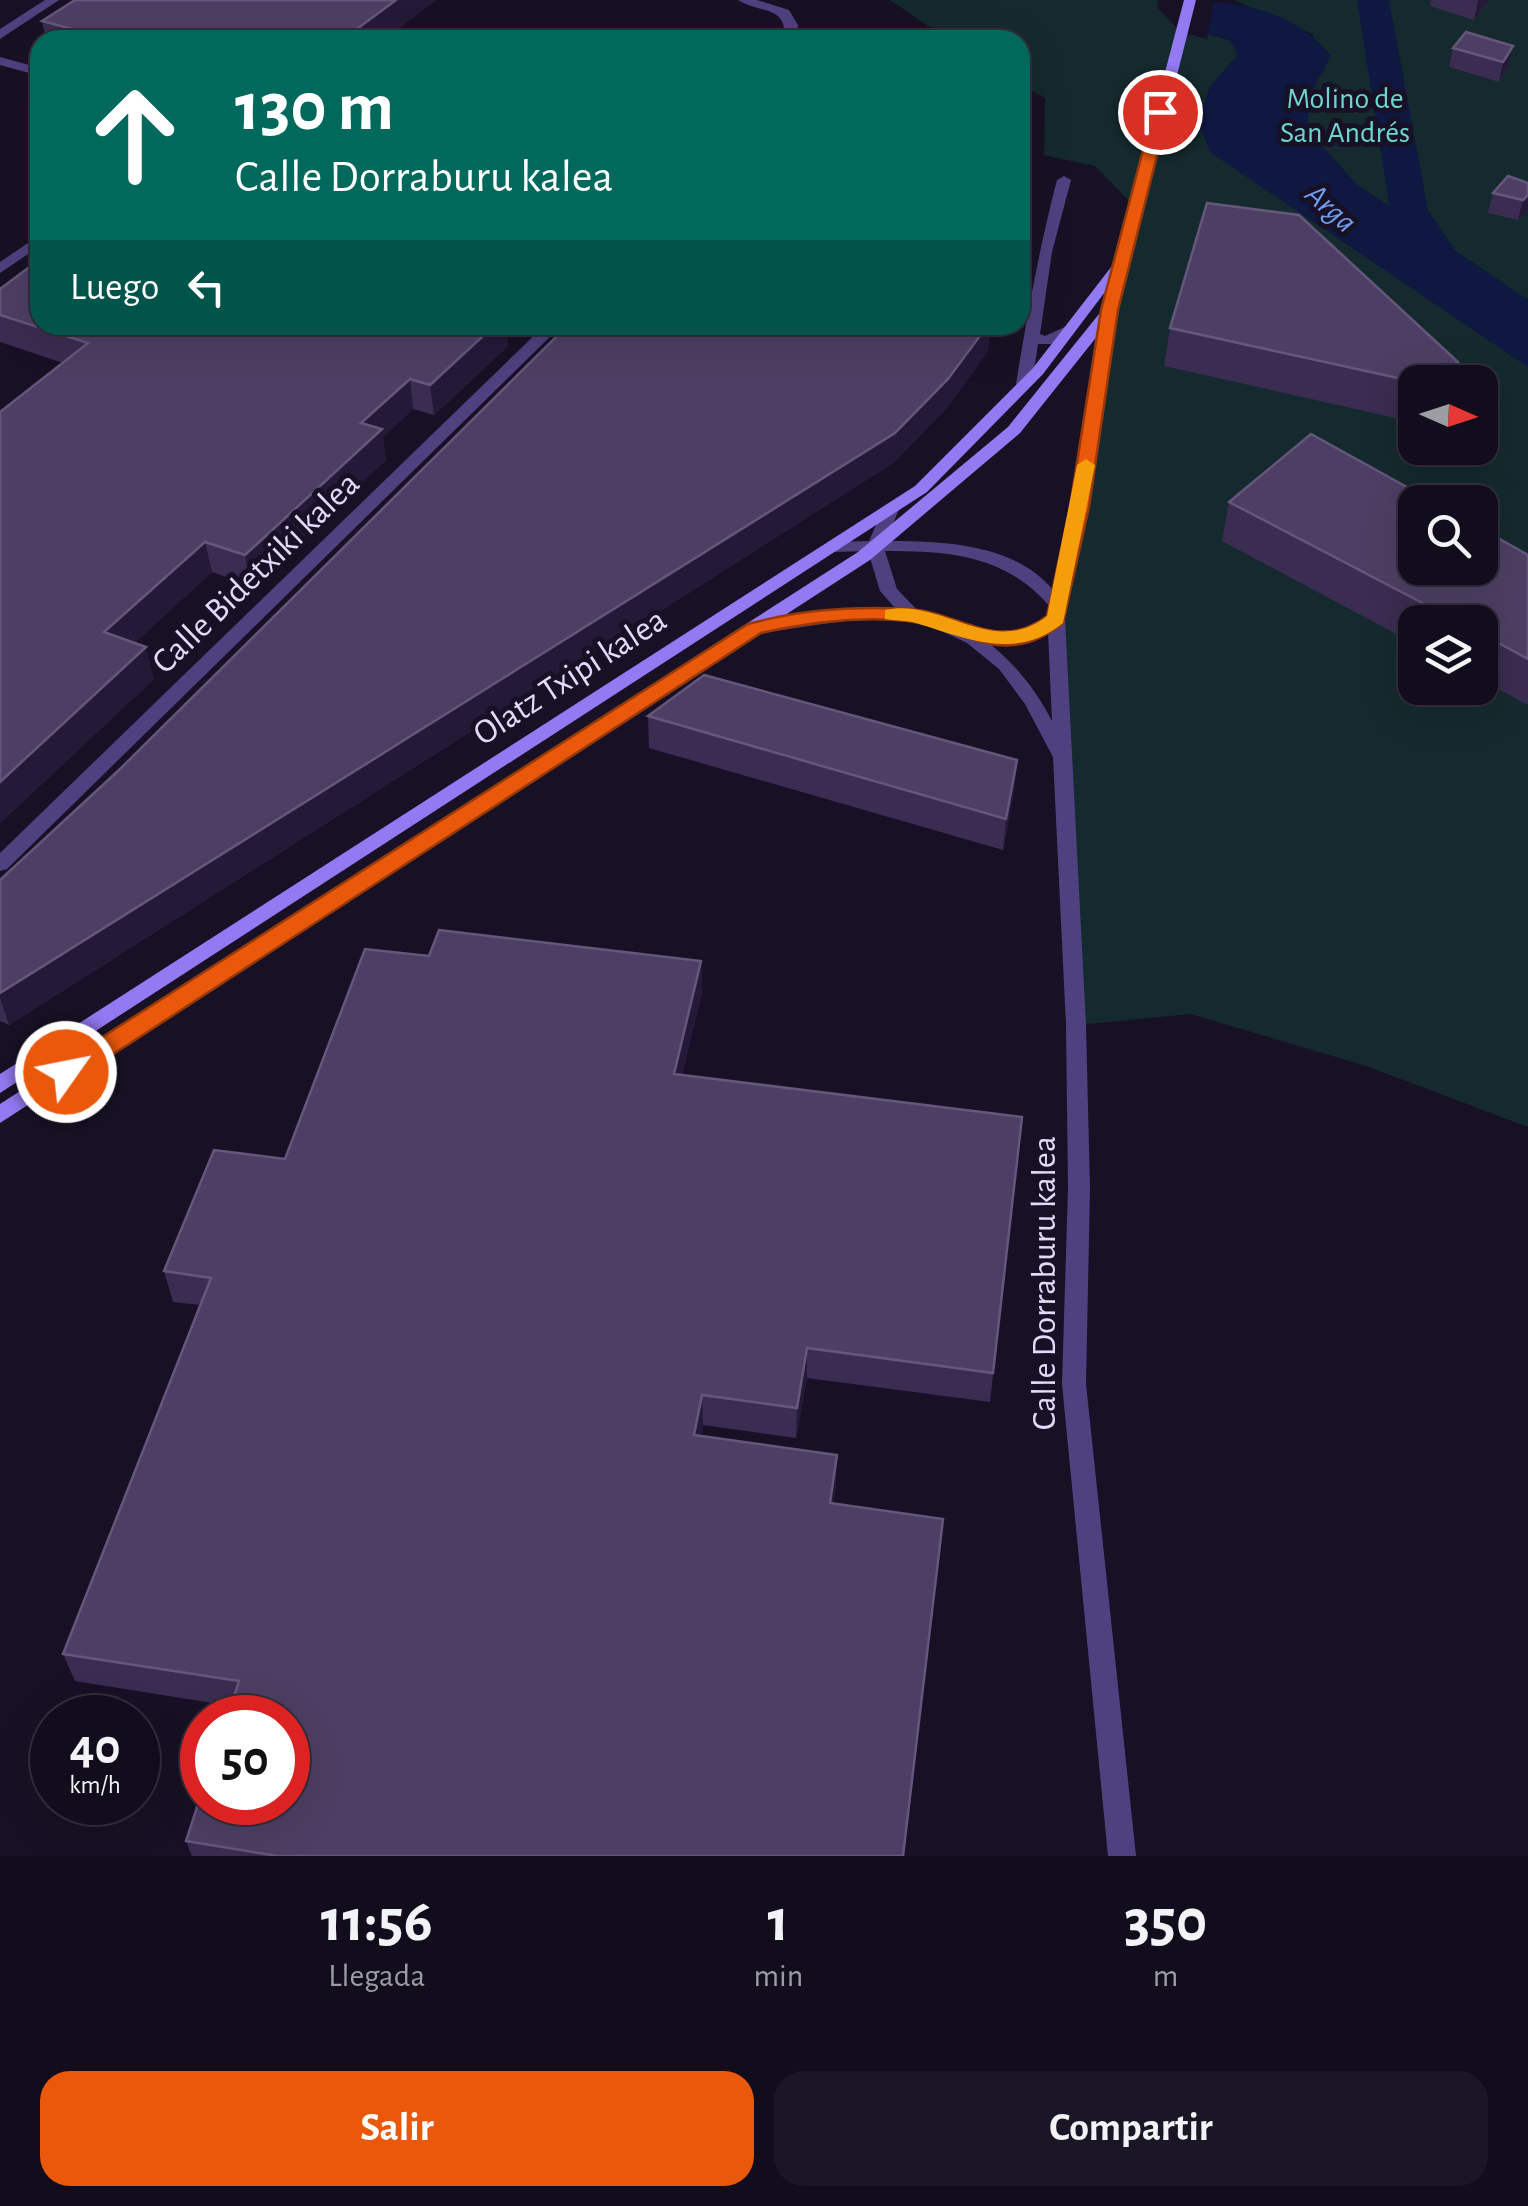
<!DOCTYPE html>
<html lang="es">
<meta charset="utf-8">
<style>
:root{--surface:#120d1c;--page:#1b1625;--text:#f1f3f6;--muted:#9c9ca3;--line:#312d3b;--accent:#ea580c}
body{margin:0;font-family:"Alegreya Sans",sans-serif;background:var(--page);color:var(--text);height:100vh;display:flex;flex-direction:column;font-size:38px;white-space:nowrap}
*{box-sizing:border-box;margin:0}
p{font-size:32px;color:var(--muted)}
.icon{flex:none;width:55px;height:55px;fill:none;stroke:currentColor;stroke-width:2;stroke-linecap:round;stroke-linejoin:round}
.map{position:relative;height:1856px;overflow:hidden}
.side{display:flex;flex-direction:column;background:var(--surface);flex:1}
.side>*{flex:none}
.guide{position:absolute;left:30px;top:30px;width:1000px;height:305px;border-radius:30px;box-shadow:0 10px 40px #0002,0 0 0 2px var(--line);background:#00695c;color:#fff;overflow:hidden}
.needle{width:65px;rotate:93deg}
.buttons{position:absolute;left:1398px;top:365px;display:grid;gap:20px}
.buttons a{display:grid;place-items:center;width:100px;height:100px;border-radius:20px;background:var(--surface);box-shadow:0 10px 40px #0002,0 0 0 2px var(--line);font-size:50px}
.speed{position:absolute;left:30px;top:1695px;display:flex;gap:20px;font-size:50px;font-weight:700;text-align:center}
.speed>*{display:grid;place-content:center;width:130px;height:130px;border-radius:50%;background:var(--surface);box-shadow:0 10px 40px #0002,0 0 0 2px var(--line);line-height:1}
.speed small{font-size:25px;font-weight:400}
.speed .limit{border:15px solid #d22;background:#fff;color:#111}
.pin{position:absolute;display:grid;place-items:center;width:85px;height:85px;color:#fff;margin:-42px;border:5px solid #fff;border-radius:50%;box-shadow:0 2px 10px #0007}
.me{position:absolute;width:110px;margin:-55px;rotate:57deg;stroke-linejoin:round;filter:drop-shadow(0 0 8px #0008)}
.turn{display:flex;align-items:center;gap:35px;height:210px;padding:0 40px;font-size:45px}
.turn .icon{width:130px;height:130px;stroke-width:2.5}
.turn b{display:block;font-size:70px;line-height:85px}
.then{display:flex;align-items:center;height:95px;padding:0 40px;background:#0003;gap:20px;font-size:38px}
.eta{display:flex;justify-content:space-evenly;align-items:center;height:170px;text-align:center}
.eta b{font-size:60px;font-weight:700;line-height:70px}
.button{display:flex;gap:20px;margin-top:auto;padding:20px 40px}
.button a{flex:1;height:115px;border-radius:30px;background:var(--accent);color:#fff;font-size:40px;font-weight:700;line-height:115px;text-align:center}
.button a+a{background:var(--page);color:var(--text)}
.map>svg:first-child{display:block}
.green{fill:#152a2e;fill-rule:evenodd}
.water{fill:#0f1840}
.pier{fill:#181125}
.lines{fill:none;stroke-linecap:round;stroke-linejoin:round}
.canal{fill:#0f1840;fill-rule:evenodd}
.lane{fill:#4f417f;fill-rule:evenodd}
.street{fill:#4f417f;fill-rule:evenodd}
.secondary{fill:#9379f2;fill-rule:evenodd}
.wall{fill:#3b2c51}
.shaded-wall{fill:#251938}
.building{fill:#4d3f63;stroke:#64577b;stroke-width:2.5}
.route{fill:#ea580c;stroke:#983908;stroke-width:2.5}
.slow{fill:#f59e0b}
.labels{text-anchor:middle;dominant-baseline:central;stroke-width:10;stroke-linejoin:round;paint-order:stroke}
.far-park-label{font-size:30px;fill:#6bd5cf;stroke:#181125}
.far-water-label{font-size:32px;font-style:italic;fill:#719df1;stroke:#181125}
.street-label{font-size:35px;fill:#e3d9fb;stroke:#181125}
</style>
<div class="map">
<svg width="1528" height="1856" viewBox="0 0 1528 1856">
<rect width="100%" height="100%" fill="#181125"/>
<g class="green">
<path d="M890 0H1157L1183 28 1230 40 1238 55 1210 86 1451 314 1528 367V1127L1366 1066 1191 1014 1076 1025 1056 619 1134 206 1095 166 1044 155 1045 98 1020 84V40H949ZM1415 382H1480V448H1415ZM1415 502H1480V568H1415ZM1415 622H1480V688H1415Z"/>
<polygon points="1234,0 1365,0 1390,177 1414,213 1377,11 1379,0 1528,0 1528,300 1356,184 1306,128 1313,34"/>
</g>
<path class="water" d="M1157 0C1221 0 1288 2 1331 56L1310 95 1307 129 1356 184 1528 300V367L1210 152 1198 122 1210 86 1238 55 1230 40 1183 28Z"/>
<polygon class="pier" points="1159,0 1214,0 1207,39 1180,32 1157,7"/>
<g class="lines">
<polygon class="canal" points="1357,0 1389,0 1428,210 1479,285 1474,293 1446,293 1390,210"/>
<path class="lane" d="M1064 176 1071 180 1052 252 1040 334 1045 336 1067 326 1075 331 1051 344H1038L1032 384 1024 389 1016 384C1027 316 1039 249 1057 180Z"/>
<g class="street">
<polygon points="45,0 59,0 0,39 0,29"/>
<path d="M738 0H757L789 10 798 25 796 40H784C788 5 761 14 738 0Z"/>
<polygon points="0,57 40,68 40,76 0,65"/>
<polygon points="40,235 40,246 0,273 0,262"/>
<path d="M1110 305 1118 310 1087 507 1065 619 1086 1025 1090 1188 1086 1384 1136 1856H1108L1062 1384 1068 1188 1066 1025 1053 757 1025 704 999 669 967 643 933 627 898 620 855 619 755 634 746 628C769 609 864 608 896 609L880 591 868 551 831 552 823 547 831 542 869 541 884 507 892 502 900 507 886 541C942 541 1014 543 1053 590L1071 507 1102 310ZM885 551C950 551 1006 555 1050 607L1048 616 1019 630 974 632 944 619 920 613 897 589ZM1048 632 1052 721C1036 690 1016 665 989 643L1019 641Z"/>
<polygon points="545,325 562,325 7,869 0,871 0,853"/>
</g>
<polygon class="secondary" points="1184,0 1196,0 1118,310 1020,433 870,560 0,1123 0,1104 858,552 1008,427 1103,309 1108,288 1043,374 927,492 0,1093 0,1074 915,486 1033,368 1115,262"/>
</g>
<g class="wall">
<polygon points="436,0 383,40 46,40 42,21"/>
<polygon points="1431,0 1489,0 1474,20 1430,6"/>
<polygon points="1513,46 1509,65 1499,82 1449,67 1453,48"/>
<polygon points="1528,183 1528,210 1518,220 1488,213 1493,193"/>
<polygon points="0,289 508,346 434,415 413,409 383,437 386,460 251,586 212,572 134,643 154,679 0,823 0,412 63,363 0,342"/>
<polygon points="568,325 990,325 988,351 946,409 893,463 9,1025 0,1021 0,880 119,770"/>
<polygon points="1170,328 1458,362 1453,382 1415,382 1415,421 1413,422 1164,366"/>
<polygon points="1229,502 1528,555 1528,705 1480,679 1480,622 1415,622 1415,644 1222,541"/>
<polygon points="648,716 1017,760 1014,791 1003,850 649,748"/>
<polygon points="429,956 701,961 702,992 682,1075 1022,1117 990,1402 807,1378 796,1438 703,1425 701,1436 836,1485 833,1503 903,1856 192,1856 186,1841 231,1706 75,1681 63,1654 200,1305 173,1302 164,1271 285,1159"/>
</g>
<g class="shaded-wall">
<polygon points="396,0 436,0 383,40 342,40"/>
<polygon points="1479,0 1489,0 1474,20 1478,1"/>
<polygon points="1513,46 1509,65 1499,82 1503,62"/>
<polygon points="1528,195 1528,210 1518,220 1523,200"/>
<polygon points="495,325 506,325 508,346 434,415 430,385"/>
<polygon points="988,325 990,325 988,351 946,409 893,463 9,1025 0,998 0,993"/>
<polygon points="1458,362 1453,382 1424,382"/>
<polygon points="410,379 413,409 383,437 386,460 251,586 245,555 361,423"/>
<polygon points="205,542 212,572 112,664 104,632"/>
<polygon points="146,647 154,679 0,823 0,782"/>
<polygon points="1017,760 1014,791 1003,850 1006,819"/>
<polygon points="701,961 702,992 675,1105 674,1074"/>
<polygon points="807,1348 807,1378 796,1438 797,1408"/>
<polygon points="702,1395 703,1425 695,1464 694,1435"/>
<polygon points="837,1455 836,1485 829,1532 830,1503"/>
</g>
<g class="building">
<polygon points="75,0 396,0 342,40 114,40 42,21"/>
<polygon points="1466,32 1513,46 1503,62 1453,48"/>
<polygon points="1508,176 1528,183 1528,195 1523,200 1493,193"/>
<polygon points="1207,203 1299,215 1458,362 1424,382 1416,382 1170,328"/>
<polygon points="40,259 40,325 495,325 430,385 410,379 361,423 382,429 245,555 205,542 104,632 146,647 0,782 0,412 88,343 0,315 0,289"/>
<polygon points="568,325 988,325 948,379 895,433 0,993 0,880 119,770"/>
<polygon points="1311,434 1434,502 1415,502 1415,568 1480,568 1480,528 1528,555 1528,659 1480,633 1480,622 1459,622 1229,502"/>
<polygon points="704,675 1017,760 1006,819 648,716"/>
<polygon points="439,930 701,961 674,1074 1022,1117 993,1373 807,1348 797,1408 702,1395 694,1435 837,1455 830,1503 943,1519 903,1856 277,1856 186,1841 202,1792 202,1802 288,1802 288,1718 227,1718 239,1681 63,1654 211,1278 164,1271 214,1150 285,1159 365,949 429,956"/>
</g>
<path class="route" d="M1160 107 1168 112 1118 310 1089 507 1063 623C1003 671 967 628 908 621 861 616 807 623 761 633L75 1079H57L54 1072 57 1066 748 624C799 610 855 606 908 609 958 611 999 654 1047 616L1070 507 1101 310 1153 112Z"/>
<path class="slow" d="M1086 459 1095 465 1063 623C1016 661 967 639 916 623 906 620 895 621 885 619V610C942 597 992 659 1047 616L1077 465Z"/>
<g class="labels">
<g class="far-park-label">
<text x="1345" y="99">Molino de<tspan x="1345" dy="34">San Andrés</tspan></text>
</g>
<g class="far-water-label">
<text transform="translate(1331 208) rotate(42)">Arga</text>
</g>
<g class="street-label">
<text transform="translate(256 573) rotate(-44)">Calle Bidetxiki kalea</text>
<text transform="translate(570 677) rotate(-33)">Olatz Txipi kalea</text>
<text transform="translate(1044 1283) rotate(-90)">Calle Dorraburu kalea</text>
</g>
</g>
</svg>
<div class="buttons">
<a><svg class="needle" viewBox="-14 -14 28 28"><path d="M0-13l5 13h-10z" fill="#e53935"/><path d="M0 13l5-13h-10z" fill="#9c9ca3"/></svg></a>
<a><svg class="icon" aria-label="search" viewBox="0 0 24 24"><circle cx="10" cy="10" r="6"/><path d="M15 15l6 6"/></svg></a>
<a><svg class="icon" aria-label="layers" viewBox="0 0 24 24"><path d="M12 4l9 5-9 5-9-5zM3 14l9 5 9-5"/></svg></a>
</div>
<div class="speed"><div>40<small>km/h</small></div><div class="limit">50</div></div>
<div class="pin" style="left:1160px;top:112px;background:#d93025"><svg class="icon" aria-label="arrive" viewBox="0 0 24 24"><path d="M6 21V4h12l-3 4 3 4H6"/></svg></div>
<svg class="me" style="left:66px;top:1072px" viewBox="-20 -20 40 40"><circle r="17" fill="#ea580c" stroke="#fff" stroke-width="3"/><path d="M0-11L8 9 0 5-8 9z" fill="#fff"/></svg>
<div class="guide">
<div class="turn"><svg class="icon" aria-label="ahead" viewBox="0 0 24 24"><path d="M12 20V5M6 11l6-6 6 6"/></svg><div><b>130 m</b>Calle Dorraburu kalea</div></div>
<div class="then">Luego<svg class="icon" aria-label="left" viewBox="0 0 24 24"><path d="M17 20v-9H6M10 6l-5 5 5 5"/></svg></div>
</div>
</div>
<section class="side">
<div class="eta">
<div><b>11:56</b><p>Llegada</p></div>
<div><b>1</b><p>min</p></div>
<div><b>350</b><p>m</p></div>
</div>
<div class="button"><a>Salir</a><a>Compartir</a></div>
</section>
